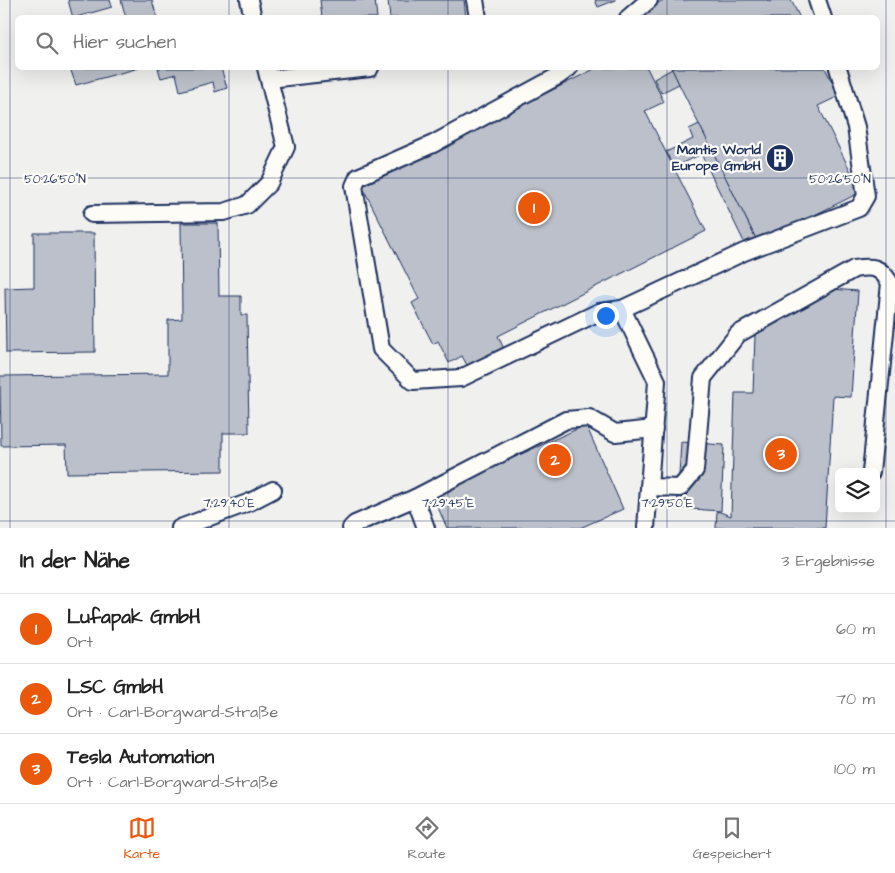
<!DOCTYPE html>
<html lang="de">
<head>
<meta charset="utf-8">
<style>
	body { margin:0; font-family:"Architects Daughter",sans-serif; background:#f6f6f6; color:#222 }
	.controls { position:absolute; right:15px; bottom:15px; display:grid; overflow:hidden; border-radius:8px; box-shadow:0 5px 20px #0002 }
	.controls button { width:45px; height:45px; display:grid; place-items:center; padding:0; border:0; border-bottom:1px solid #e0e0e0; background:#fff; color:#222; font:25px sans-serif }
	.you { position:absolute; left:605px; top:315px; width:18px; height:18px; margin:-12px; border:4px solid #fff; border-radius:50%; background:#1a73e8; box-shadow:0 0 0 8px #1a73e833 }
	.badge { display:grid; place-items:center; width:32px; height:32px; border-radius:50%; background:#ea580c; color:#fff; font-size:16px; font-weight:700 }
	.pin { position:absolute; translate:-50% -50%; border:2px solid #fff; box-shadow:0 1px 5px #0006 }
	.list { margin:0; padding:0; list-style:none }
	h2 { display:flex; justify-content:space-between; align-items:center; height:65px; margin:0; padding:0 20px; font-size:21px }
	h2 small { font-size:16px; font-weight:400; color:#767676 }
	.list li { display:grid; grid-template-columns:32px 1fr auto; gap:15px; align-items:center; box-sizing:border-box; height:70px; padding:0 20px; border-top:1px solid #e0e0e0 }
	.list b { display:block; font-size:19px; white-space:nowrap }
	.list p { margin:0; font-size:16px; white-space:nowrap; color:#767676 }
	.list em { font-size:16px; font-style:normal; color:#767676 }
	.icon { flex:none; width:28px; height:28px; fill:none; stroke:currentColor; stroke-width:2; stroke-linecap:round; stroke-linejoin:round }
	.map { position:relative; flex:none; width:895px; height:528px; overflow:hidden }
	.search { position:absolute; background:#fff; box-shadow:0 5px 20px #0002; left:15px; right:15px; top:15px; height:55px; display:flex; align-items:center; gap:12px; box-sizing:border-box; padding:0 18px; border-radius:8px; color:#767676; font-size:19px }
	.sheet { height:275px; background:#fff }
	nav { display:flex; justify-content:space-around; align-items:center; box-sizing:border-box; height:70px; border-top:1px solid #e0e0e0; background:#fff; font-size:14px; color:#767676 }
	nav a { display:grid; justify-items:center; gap:2px }
	nav .on { color:#ea580c }
	.map>svg:first-child { display:block }
</style>
</head>
<body>
<div class="map">
<svg width="895" height="528" viewBox="0 0 895 528">
	<rect width="100%" height="100%" fill="#f0f0ee"/>
	<filter id="ink" filterUnits="userSpaceOnUse"><feTurbulence type="fractalNoise" baseFrequency=".02" numOctaves="2"/><feDisplacementMap in="SourceGraphic" scale="10" xChannelSelector="R" yChannelSelector="G"/><feConvolveMatrix kernelMatrix="1 2 1 2 8 2 1 2 1" color-interpolation-filters="sRGB"/></filter>
	<g filter="url(#ink)">
		<g fill="#bbc0ca" stroke="#1b2f5e">
			<polygon points="68,0 110,0 112,7 73,18"/>
			<polygon points="121,0 152,0 157,18 126,18"/>
			<polygon points="320,0 375,0 377,18 322,18"/>
			<polygon points="388,0 464,0 466,18 390,18"/>
			<polygon points="595,0 616,0 598,7"/>
			<polygon points="664,0 767,0 769,2 773,0 791,0 800,18 646,18 643,10"/>
			<polygon points="70,68 139,68 76,85"/>
			<polygon points="158,68 221,68 227,88 215,92 213,82 180,91 176,74 161,78"/>
			<polygon points="596,68 647,68 664,102 645,111 706,231 498,336 504,349 468,367 462,356 449,363 438,341 433,344 412,303 419,299 362,186"/>
			<polygon points="671,68 825,68 839,96 818,106 861,192 758,243"/>
			<polygon points="672,69 679,84 661,93 654,79"/>
			<polygon points="699,124 758,243 747,248 701,154 674,168 666,152 693,139 689,129"/>
			<polygon points="181,223 218,223 219,296 241,296 241,315 247,315 249,433 223,433 223,471 67,473 66,445 1,446 0,376 168,374 168,320 182,319"/>
			<polygon points="34,233 94,233 95,352 6,353 5,288 34,287"/>
			<polygon points="831,289 858,291 851,397 833,396 825,528 716,528 717,511 731,516 735,393 753,393 755,335"/>
			<polygon points="586,425 623,509 580,528 447,528 432,494"/>
			<polygon points="681,442 724,445 721,511 677,508"/>
		</g>
		<g fill="none" stroke-linecap="round" stroke-linejoin="round">
			<defs>
				<g id="minor">
					<polyline points="249,0 253,18"/>
					<polyline points="475,0 478,18"/>
					<polyline points="817,0 823,18"/>
					<polyline points="628,18 649,0"/>
					<polyline points="569,68 558,76 433,144 358,177 354,186 381,349 413,381 461,378 599,312 622,309 744,252 859,208 866,196 856,127 838,68"/>
					<polyline points="269,79 370,68"/>
					<polyline points="92,214 224,212 247,205 269,183 286,147 266,68"/>
					<polyline points="622,309 657,381 646,528"/>
					<path d="M649,487L680,488L695,470L703,378L738,334L854,269C872,266 880,266 890,283L871,472"/>
					<polyline points="415,498 426,528"/>
					<polyline points="180,528 250,502 273,490"/>
					<polyline points="351,528 355,524 415,498 566,420 589,418 615,433 654,429"/>
				</g>
			</defs>
			<use href="#minor" stroke="#1b2f5e" stroke-width="20"/>
			<use href="#minor" stroke="#fdfcf7" stroke-width="16"/>
		</g>
	</g>
	<path fill="none" stroke="#1b2f5e" stroke-width="1" stroke-opacity="0.45" d="M10,0V528M229,0V18M448,0V18M667,0V18M886,0V528M229,68V528M448,68V528M667,68V528M0,178H895M0,521H895"/>
	<defs>
		<symbol id="building-disc" viewBox="-11 -11 22 22"><circle r="9.5" fill="#1b2f5e" stroke="#fdfcf7"/><path d="M-4-6H4V6H1V3H-1V6H-4ZM-2.5-4.3h1.7v1.8h-1.7ZM.8-4.3h1.7v1.8H.8ZM-2.5-1h1.7V.8h-1.7ZM.8-1h1.7V.8H.8Z" fill="#fff"/></symbol>
	</defs>
	<g fill-rule="evenodd">
		<use href="#building-disc" x="764" y="142" width="32" height="32"/>
	</g>
	<g text-anchor="middle" dominant-baseline="central" stroke-width="4.5" stroke-linejoin="round" paint-order="stroke">
		<g font-size="14" font-weight="bold" fill="#1b2f5e" stroke="#fdfcf7" text-anchor="end">
			<text x="761" y="150">Mantis World<tspan x="761" dy="16">Europe GmbH</tspan></text>
		</g>
	</g>
	<g font-size="12" text-anchor="middle" fill="#1b2f5e" stroke="#fdfcf7" stroke-width="4.5" stroke-linejoin="round" paint-order="stroke">
		<text x="55" y="183">50°26'50"N</text>
		<text x="840" y="183">50°26'50"N</text>
		<text x="229" y="507">7°29'40"E</text>
		<text x="448" y="507">7°29'45"E</text>
		<text x="667" y="507">7°29'50"E</text>
	</g>
</svg>
<div class="controls">
<button><svg class="icon" aria-label="layers" viewBox="0 0 24 24"><path d="M12 4l9 5-9 5-9-5zM3 14l9 5 9-5"/></svg></button>
</div>
<div class="you"></div>
<div class="pin badge" style="left:534px;top:208px">1</div>
<div class="pin badge" style="left:555px;top:460px">2</div>
<div class="pin badge" style="left:781px;top:454px">3</div>
<div class="search"><svg class="icon" aria-label="search" viewBox="0 0 24 24"><circle cx="10" cy="10" r="6"/><path d="M15 15l6 6"/></svg>Hier suchen</div>
</div>
<section class="sheet">
<h2>In der Nähe<small>3 Ergebnisse</small></h2>
<ul class="list">
<li><span class="badge">1</span><div><b>Lufapak GmbH</b><p>Ort</p></div><em>60 m</em></li>
<li><span class="badge">2</span><div><b>LSC GmbH</b><p>Ort · Carl-Borgward-Straße</p></div><em>70 m</em></li>
<li><span class="badge">3</span><div><b>Tesla Automation</b><p>Ort · Carl-Borgward-Straße</p></div><em>100 m</em></li>
</ul>
</section>
<nav>
<a class="on"><svg class="icon" aria-label="map" viewBox="0 0 24 24"><path d="M3 6l6-2 6 2 6-2v14l-6 2-6-2-6 2zM9 4v14M15 6v14"/></svg>Karte</a>
<a><svg class="icon" aria-label="directions" viewBox="0 0 24 24"><path d="M12 3l9 9-9 9-9-9zM9 14v-3h6M13 9l2 2-2 2"/></svg>Route</a>
<a><svg class="icon" aria-label="saved" viewBox="0 0 24 24"><path d="M7 4h10v16l-5-4-5 4z"/></svg>Gespeichert</a>
</nav>
</body>
</html>
